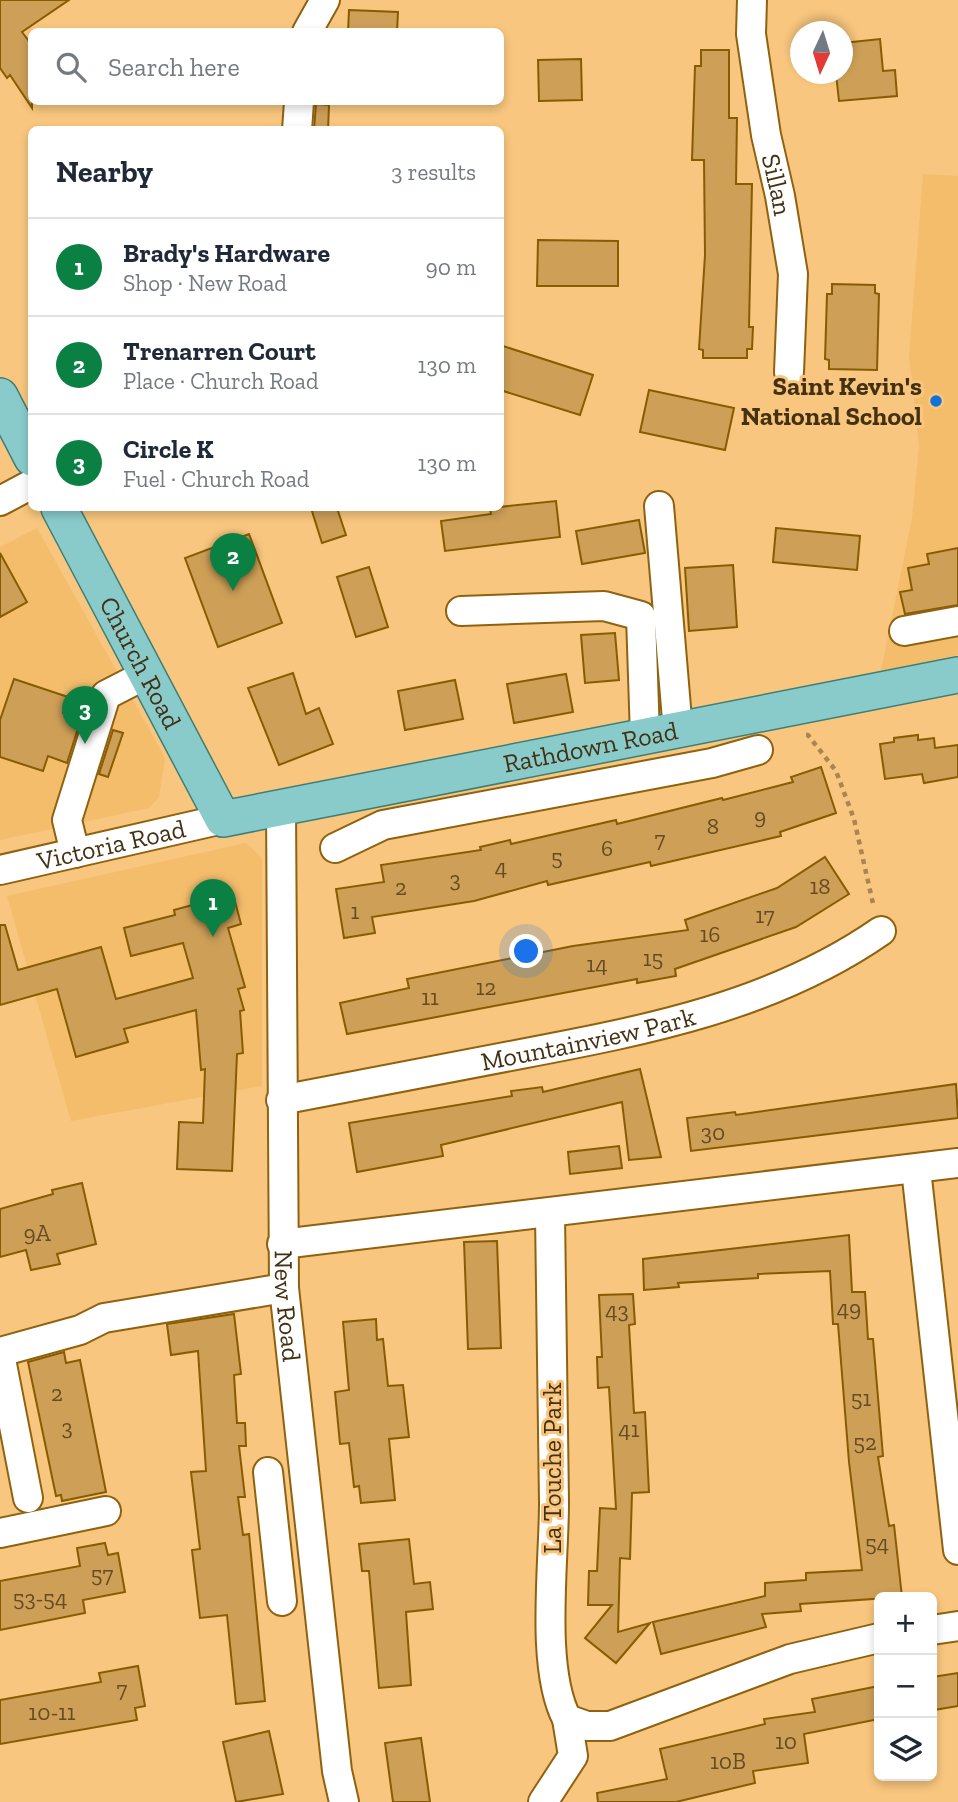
<!DOCTYPE html>
<html lang="en">
<head>
<meta charset="utf-8">
<style>
	body { margin:0; font-family:"Zilla Slab",serif; background:#f2f2f3; color:#1f2937 }
	.controls { position:absolute; right:21px; bottom:21px; display:grid; overflow:hidden; border-radius:10px; box-shadow:0 4px 10px #0003 }
	.controls button { width:63px; height:63px; display:grid; place-items:center; padding:0; border:0; border-bottom:2px solid #e0e1e3; background:#fff; color:#1f2937; font:35px sans-serif }
	.compass { position:absolute; left:790px; top:21px; width:63px; height:63px; border-radius:50%; background:#fff; box-shadow:0 4px 10px #0003; rotate:184deg }
	.you { position:absolute; left:527px; top:952px; width:24px; height:24px; margin:-18px; border:5px solid #fff; border-radius:50%; background:#1a73e8; box-shadow:0 0 0 10px #1a73e833 }
	.badge { display:grid; place-items:center; width:46px; height:46px; border-radius:50%; background:#0b8043; color:#fff; font-size:23px; font-weight:700 }
	.pin { position:absolute; translate:-50% -58px; filter:drop-shadow(0 2px 4px #0008) }
	.pin::after { content:''; position:absolute; top:37px; width:24px; height:21px; background:inherit; clip-path:polygon(0 0,100% 0,50% 100%) }
	.list { margin:0; padding:0; list-style:none }
	h2 { display:flex; justify-content:space-between; align-items:center; height:91px; margin:0; padding:0 28px; font-size:30px }
	h2 small { font-size:23px; font-weight:400; color:#747a83 }
	.list li { display:grid; grid-template-columns:46px 1fr auto; gap:21px; align-items:center; box-sizing:border-box; height:98px; padding:0 28px; border-top:2px solid #e0e1e3 }
	.list b { display:block; font-size:26px; white-space:nowrap }
	.list p { margin:0; font-size:23px; white-space:nowrap; color:#747a83 }
	.list em { font-size:23px; font-style:normal; color:#747a83 }
	.icon { flex:none; width:38px; height:38px; fill:none; stroke:currentColor; stroke-width:2; stroke-linecap:round; stroke-linejoin:round }
	.map { position:relative; flex:none; width:958px; height:1802px; overflow:hidden }
	.search { position:absolute; background:#fff; box-shadow:0 4px 10px #0003; left:28px; top:28px; width:476px; height:77px; display:flex; align-items:center; gap:18px; box-sizing:border-box; padding:0 24px; border-radius:10px; color:#747a83; font-size:26px }
	.panel { position:absolute; background:#fff; box-shadow:0 4px 10px #0003; left:28px; top:126px; width:476px; height:385px; border-radius:10px }
	.map>svg:first-child { display:block }
</style>
</head>
<body>
<div class="map">
<svg width="958" height="1802" viewBox="0 0 958 1802">
	<rect width="100%" height="100%" fill="#f8c67e"/>
	<g fill="#f3bd6c">
		<polygon points="923,174 958,176 958,655 881,671 912,518 919,446 909,356"/>
		<polygon points="37,528 165,758 159,797 149,808 0,840 0,547"/>
		<polygon points="246,843 262,858 262,1086 71,1121 7,896"/>
	</g>
	<g fill="#ce9f57" stroke="#885c02" stroke-width="2">
		<polygon points="0,0 69,0 22,32 32,45 32,108 10,75 7,78 0,68"/>
		<polygon points="349,10 398,12 397,32 348,32"/>
		<polygon points="880,39 883,71 895,70 897,96 839,101 836,74 843,74 843,43"/>
		<polygon points="701,50 729,50 729,118 737,118 736,184 752,184 749,327 753,327 752,349 747,349 747,358 703,358 703,350 699,349 705,255 704,160 692,160 695,66 701,66"/>
		<polygon points="581,59 582,100 539,101 538,60"/>
		<polygon points="316,104 329,105 328,130 314,130"/>
		<polygon points="538,240 618,241 618,286 537,286"/>
		<polygon points="832,284 875,285 875,293 879,294 877,370 829,369 829,360 825,359 827,294 832,294"/>
		<polygon points="500,345 593,375 580,415 500,390"/>
		<polygon points="649,390 734,408 725,450 640,432"/>
		<polygon points="556,501 560,537 445,551 441,521 491,514 490,508"/>
		<polygon points="311,508 337,508 346,535 322,543"/>
		<polygon points="639,520 645,553 582,564 576,531"/>
		<polygon points="776,528 860,536 857,570 773,562"/>
		<polygon points="249,534 282,623 218,647 185,558"/>
		<polygon points="958,548 958,605 905,614 900,592 912,590 908,568 929,564 927,554"/>
		<polygon points="0,553 27,602 0,617"/>
		<polygon points="733,565 737,627 689,631 685,568"/>
		<polygon points="369,567 388,627 356,637 337,577"/>
		<polygon points="615,633 619,680 585,683 581,635"/>
		<polygon points="293,673 306,714 319,708 333,744 279,765 248,688"/>
		<polygon points="566,674 573,712 514,723 507,684"/>
		<polygon points="14,679 68,697 63,713 81,719 67,763 48,756 43,771 0,757 0,720"/>
		<polygon points="455,680 463,719 405,730 398,691"/>
		<polygon points="113,730 123,733 108,777 99,774"/>
		<polygon points="918,735 918,740 934,738 935,748 958,745 958,777 924,783 922,774 885,779 880,744 894,742 894,738"/>
		<polygon points="821,767 836,813 780,832 781,836 651,866 650,862 548,885 547,881 474,901 372,917 375,933 344,938 336,889 384,882 381,865 481,850 480,847 510,840 511,844 616,820 617,824 722,798 723,800 793,782 791,777"/>
		<polygon points="825,857 849,894 796,927 675,969 676,976 637,983 637,979 347,1034 340,1003 409,988 407,979 573,946 688,930 685,920 777,888"/>
		<polygon points="233,894 241,924 228,928 245,987 238,989 244,1010 240,1011 243,1053 237,1054 232,1171 177,1169 179,1122 203,1123 205,1069 201,1070 196,1010 124,1029 128,1042 76,1057 57,989 0,1005 0,925 5,925 18,970 101,947 116,999 193,978 183,943 131,956 124,928 175,915 174,910"/>
		<polygon points="640,1069 661,1157 629,1160 622,1102 441,1145 443,1156 357,1172 349,1123 512,1096 511,1091 542,1087 543,1092"/>
		<polygon points="956,1084 958,1118 691,1151 687,1118 735,1112 736,1115"/>
		<polygon points="619,1146 622,1168 570,1174 568,1152"/>
		<polygon points="82,1183 96,1244 57,1254 60,1264 31,1270 26,1250 0,1257 0,1209 53,1194 52,1190"/>
		<polygon points="849,1235 852,1292 865,1292 868,1339 873,1339 883,1456 878,1457 889,1526 894,1525 902,1597 800,1604 801,1611 762,1614 766,1627 661,1654 653,1622 765,1596 765,1583 806,1580 806,1573 862,1570 849,1462 838,1324 833,1324 830,1271 758,1274 758,1278 678,1283 679,1287 644,1290 643,1259"/>
		<polygon points="497,1241 501,1348 468,1349 464,1242"/>
		<polygon points="633,1294 635,1324 629,1325 634,1413 645,1412 649,1492 632,1493 630,1559 620,1558 618,1632 650,1623 616,1663 585,1638 612,1605 588,1605 589,1571 597,1571 600,1508 616,1509 609,1387 598,1388 597,1357 602,1357 599,1295"/>
		<polygon points="234,1314 241,1374 234,1375 237,1423 245,1423 246,1446 239,1446 245,1497 238,1497 243,1535 249,1534 265,1701 236,1704 227,1615 200,1618 192,1550 200,1549 191,1472 206,1471 198,1351 171,1355 167,1324"/>
		<polygon points="376,1319 377,1340 383,1339 388,1386 403,1385 409,1437 389,1439 395,1500 361,1503 359,1486 354,1487 349,1443 340,1444 335,1392 349,1390 343,1322"/>
		<polygon points="64,1352 66,1363 80,1360 106,1492 62,1501 61,1495 56,1496 28,1362"/>
		<polygon points="409,1539 414,1584 430,1582 433,1609 406,1612 411,1685 379,1688 369,1571 362,1571 359,1544"/>
		<polygon points="105,1543 108,1555 118,1553 125,1592 83,1600 85,1613 0,1630 0,1581 80,1566 77,1548"/>
		<polygon points="138,1666 145,1706 135,1708 137,1720 0,1744 0,1700 101,1682 99,1673"/>
		<polygon points="958,1673 958,1706 934,1710 932,1677"/>
		<polygon points="879,1686 879,1719 804,1734 808,1763 753,1771 755,1783 676,1802 598,1802 597,1793 667,1779 660,1749 765,1724 764,1719 815,1712 812,1699"/>
		<polygon points="269,1731 283,1794 236,1802 223,1742"/>
		<polygon points="421,1738 430,1802 393,1802 385,1743"/>
	</g>
	<g fill="none" stroke-linecap="round" stroke-linejoin="round">
		<defs>
			<g id="minor">
				<path id="s1" d="M752,0L751,34L766,135L780,196L793,274L789,372"/>
				<polyline points="307,32 325,0"/>
				<polyline points="297,130 299,102"/>
				<polyline points="0,501 32,484"/>
				<polyline points="659,506 678,731"/>
				<polyline points="461,611 604,606 641,616 645,737"/>
				<polyline points="904,631 958,621"/>
				<path id="s2" d="M281,806L284,1288L337,1771L344,1802"/>
				<polyline points="335,848 383,825 712,763 758,750"/>
				<polyline points="75,853 67,820 106,695 147,674"/>
				<path id="s3" d="M0,870L223,819"/>
				<path id="s4" d="M281,1100C361,1085 441,1070 521,1054C647,1030 773,1006 881,931"/>
				<polyline points="916,1169 958,1550"/>
				<path d="M550,1214C551,1310 553,1407 554,1503C554,1564 540,1668 567,1719"/>
				<polyline points="282,1244 958,1163"/>
				<polyline points="0,1352 80,1330 104,1318 284,1288"/>
				<polyline points="0,1354 28,1498"/>
				<polyline points="268,1472 282,1601"/>
				<polyline points="0,1533 106,1511"/>
				<polyline points="932,1630 958,1626"/>
				<polyline points="543,1802 573,1756 567,1719 587,1726 610,1726 790,1659 879,1638"/>
			</g>
			<g id="major">
				<polyline points="0,396 32,458"/>
				<path id="s5" d="M59,508L223,819L958,675"/>
			</g>
		</defs>
		<use href="#minor" stroke="#8f6210" stroke-width="32"/>
		<use href="#major" stroke="#3e7e74" stroke-width="38"/>
		<polyline stroke="#aa854f" stroke-width="4.5" stroke-dasharray="5 5" stroke-linecap="butt" points="806,735 808,735 836,771 854,819 874,908"/>
		<use href="#minor" stroke="#fff" stroke-width="28"/>
		<use href="#major" stroke="#89cbcb" stroke-width="35"/>
	</g>
	<circle fill="#1371da" stroke="#f8c67e" stroke-width="2.5" cx="936" cy="401" r="7"/>
	<g text-anchor="middle" dominant-baseline="central" stroke-width="6" stroke-linejoin="round" paint-order="stroke">
		<g font-size="23" fill="#664c23">
			<text x="760" y="816">9</text>
			<text x="713" y="826">8</text>
			<text x="660" y="839">7</text>
			<text x="607" y="848">6</text>
			<text x="557" y="857">5</text>
			<text x="501" y="867">4</text>
			<text x="455" y="879">3</text>
			<text x="820" y="886">18</text>
			<text x="401" y="887">2</text>
			<text x="355" y="911">1</text>
			<text x="765" y="915">17</text>
			<text x="710" y="934">16</text>
			<text x="653" y="958">15</text>
			<text x="597" y="964">14</text>
			<text x="486" y="987">12</text>
			<text x="430" y="997">11</text>
			<text x="713" y="1132">30</text>
			<text x="37" y="1233">9A</text>
			<text x="849" y="1308">49</text>
			<text x="617" y="1310">43</text>
			<text x="57" y="1393">2</text>
			<text x="861" y="1398">51</text>
			<text x="67" y="1427">3</text>
			<text x="629" y="1429">41</text>
			<text x="865" y="1442">52</text>
			<text x="877" y="1543">54</text>
			<text x="102" y="1574">57</text>
			<text x="40" y="1598">53-54</text>
			<text x="122" y="1689">7</text>
			<text x="52" y="1712">10-11</text>
			<text x="786" y="1741">10</text>
			<text x="728" y="1761">10B</text>
		</g>
		<g font-size="26" fill="#443012" stroke="#f8c67e">
			<text stroke="none"><textPath href="#s1" startOffset="187">Sillan</textPath></text>
			<text stroke="none"><textPath href="#s5" startOffset="175">Church Road</textPath></text>
			<text stroke="none"><textPath href="#s5" startOffset="726">Rathdown Road</textPath></text>
			<text stroke="none"><textPath href="#s3" startOffset="114">Victoria Road</textPath></text>
			<text stroke="none"><textPath href="#s4" startOffset="313">Mountainview Park</textPath></text>
			<text stroke="none"><textPath href="#s2" startOffset="500">New Road</textPath></text>
			<text transform="translate(552 1468) rotate(-90)">La Touche Park</text>
		</g>
		<g font-size="26" font-weight="bold" fill="#443012" stroke="#f8c67e" text-anchor="end">
			<text x="922" y="386">Saint Kevin's<tspan x="922" dy="30">National School</tspan></text>
		</g>
	</g>
</svg>
<div class="controls">
<button>+</button>
<button>−</button>
<button><svg class="icon" aria-label="layers" viewBox="0 0 24 24"><path d="M12 4l9 5-9 5-9-5zM3 14l9 5 9-5"/></svg></button>
</div>
<svg class="compass" viewBox="-18 -18 36 36"><path d="M0-13l5 13h-10z" fill="#e53935"/><path d="M0 13l5-13h-10z" fill="#747a83"/></svg>
<div class="you"></div>
<div class="pin badge" style="left:213px;top:937px">1</div>
<div class="pin badge" style="left:233px;top:591px">2</div>
<div class="pin badge" style="left:85px;top:744px">3</div>
<div class="search"><svg class="icon" aria-label="search" viewBox="0 0 24 24"><circle cx="10" cy="10" r="6"/><path d="M15 15l6 6"/></svg>Search here</div>
<section class="panel">
<h2>Nearby<small>3 results</small></h2>
<ul class="list">
<li><span class="badge">1</span><div><b>Brady's Hardware</b><p>Shop · New Road</p></div><em>90 m</em></li>
<li><span class="badge">2</span><div><b>Trenarren Court</b><p>Place · Church Road</p></div><em>130 m</em></li>
<li><span class="badge">3</span><div><b>Circle K</b><p>Fuel · Church Road</p></div><em>130 m</em></li>
</ul>
</section>
</div>
</body>
</html>
